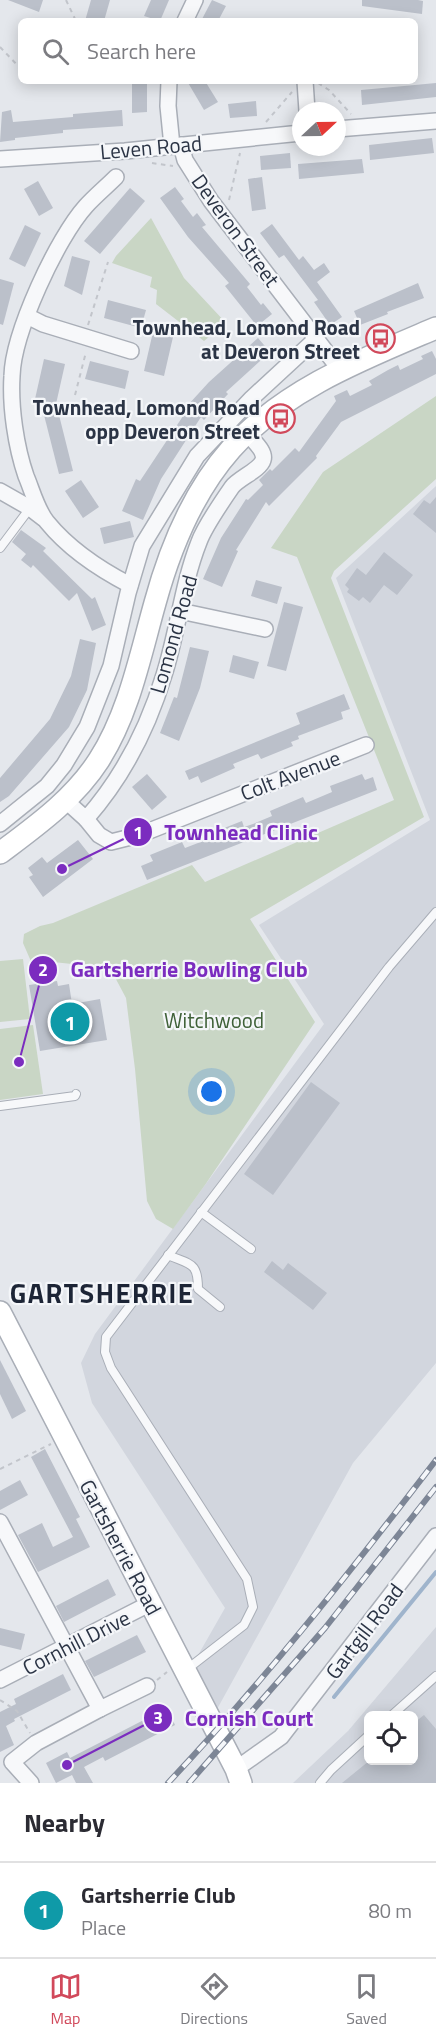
<!DOCTYPE html>
<html lang="en">
<head>
<meta charset="utf-8">
<style>
	body { margin:0; font-family:"Titillium Web",sans-serif; background:#f7f7f7; color:#2b2b33 }
	.controls { position:absolute; right:18px; bottom:18px; display:grid; overflow:hidden; border-radius:9px; box-shadow:0 3px 15px #0003 }
	.controls button { width:54px; height:54px; display:grid; place-items:center; padding:0; border:0; border-bottom:2px solid #e1e1e2; background:#fff; color:#2b2b33; font:30px sans-serif }
	.compass { position:absolute; left:292px; top:102px; width:54px; height:54px; border-radius:50%; background:#fff; box-shadow:0 3px 15px #0003; rotate:68deg }
	.you { position:absolute; left:212px; top:1092px; width:21px; height:21px; margin:-15px; border:4px solid #fff; border-radius:50%; background:#1a73e8; box-shadow:0 0 0 9px #1a73e833 }
	.badge { display:grid; place-items:center; width:39px; height:39px; border-radius:50%; background:#d1495b; color:#fff; font-size:20px; font-weight:700 }
	.pin { position:absolute; translate:-50% -50%; border:3px solid #fff; box-shadow:0 2px 6px #0006 }
	.list { margin:0; padding:0; list-style:none }
	h2 { display:flex; justify-content:space-between; align-items:center; height:78px; margin:0; padding:0 24px; font-size:26px }
	h2 small { font-size:20px; font-weight:400; color:#7c7c81 }
	.list li { display:grid; grid-template-columns:39px 1fr auto; gap:18px; align-items:center; box-sizing:border-box; height:96px; padding:0 24px; border-top:2px solid #e1e1e2 }
	.list b { display:block; font-size:22px; white-space:nowrap }
	.list p { margin:0; font-size:20px; white-space:nowrap; color:#7c7c81 }
	.list em { font-size:20px; font-style:normal; color:#7c7c81 }
	.icon { flex:none; width:33px; height:33px; fill:none; stroke:currentColor; stroke-width:2; stroke-linecap:round; stroke-linejoin:round }
	.map { position:relative; flex:none; width:436px; height:1783px; overflow:hidden }
	.search { position:absolute; background:#fff; box-shadow:0 3px 15px #0003; left:18px; right:18px; top:18px; height:66px; display:flex; align-items:center; gap:15px; box-sizing:border-box; padding:0 21px; border-radius:9px; color:#7c7c81; font-size:22px }
	.sheet { height:174px; background:#fff }
	nav { display:flex; justify-content:space-around; align-items:center; box-sizing:border-box; height:84px; border-top:2px solid #e1e1e2; background:#fff; font-size:16px; color:#7c7c81 }
	nav a { display:grid; justify-items:center; gap:3px }
	nav .on { color:#d1495b }
	.map>svg:first-child { display:block }
</style>
</head>
<body>
<div class="map">
<svg width="436" height="1783" viewBox="0 0 436 1783">
	<rect width="100%" height="100%" fill="#e4e7ec"/>
	<g fill="#d2d6de" fill-rule="evenodd">
		<polygon points="436,486 436,1363 353,1463 216,1711 193,1664 225,1608 92,1403 81,1363 95,1334 324,1024 259,925 430,820 336,578"/>
		<path d="M436,1627V1783H293L348,1731ZM368,1716H414V1760H368Z"/>
	</g>
	<g fill="#c9d6c5">
		<polygon points="151,218 184,278 226,323 204,341 156,304 157,290 150,287 152,277 112,263 116,256"/>
		<polygon points="436,396 436,479 334,571 331,578 424,817 250,919 315,1022 205,1185 173,1229 156,1219 147,1201 135,1069 126,998 110,968 53,962 33,966 23,943 24,934 40,926 53,923 192,865 205,882 394,800 297,557 271,548 323,472"/>
		<polygon points="23,959 30,1019 0,1022 0,961"/>
		<polygon points="33,1025 43,1094 0,1100 0,1029"/>
	</g>
	<g fill="none" stroke-linecap="round" stroke-linejoin="round">
		<polyline stroke="#9fb4cc" stroke-width="4" points="334,1697 436,1572"/>
	</g>
	<g fill="#bbc0ca">
		<polygon points="8,0 43,0 39,12"/>
		<polygon points="91,0 110,0 104,21 85,21"/>
		<polygon points="151,0 169,0 160,21 144,16"/>
		<polygon points="212,0 226,6 218,21 201,21"/>
		<polygon points="362,0 418,0 423,1 422,14 362,6"/>
		<polygon points="132,81 147,81 147,112 132,113"/>
		<polygon points="187,81 205,81 218,102 204,110"/>
		<polygon points="436,83 436,97 362,105 361,90"/>
		<polygon points="256,101 257,116 230,118 228,104"/>
		<polygon points="11,110 13,122 73,117 73,114 122,110 123,126 63,130 63,133 15,138 15,140 0,142 2,112"/>
		<polygon points="432,138 434,153 370,160 369,145"/>
		<polygon points="290,153 291,168 261,170 260,156"/>
		<polygon points="362,159 364,173 299,179 298,164"/>
		<polygon points="262,177 266,209 252,211 248,179"/>
		<polygon points="38,181 53,208 39,216 24,189"/>
		<polygon points="175,187 184,199 181,201 193,217 197,213 206,225 202,227 250,284 247,287 261,305 263,303 272,314 257,326 225,286 229,283 188,237 160,198"/>
		<polygon points="130,188 145,201 100,254 84,241"/>
		<polygon points="272,224 299,260 303,256 314,270 324,263 330,272 317,282 342,317 330,325 314,302 318,300 284,255 279,258 260,233"/>
		<polygon points="25,225 41,233 25,267 9,259"/>
		<polygon points="72,256 90,261 82,295 64,286"/>
		<polygon points="0,279 14,283 3,325 0,324"/>
		<polygon points="418,283 424,298 387,312 388,314 360,325 354,311"/>
		<polygon points="108,300 146,310 141,328 104,318"/>
		<polygon points="153,332 173,337 164,376 144,371"/>
		<polygon points="258,338 270,352 226,392 228,394 204,420 201,417 161,479 143,520 122,511 136,479 140,481 189,407 188,405 209,382"/>
		<polygon points="432,351 436,359 436,374 341,422 316,456 317,458 269,506 266,502 236,550 238,551 222,587 203,579 221,538 246,499 248,500 263,485 259,480 270,469 272,471 295,448 299,452 336,401 334,396 347,390 350,396 372,385 369,381 388,370 398,365 400,370 423,359 421,356"/>
		<polygon points="44,359 65,364 56,404 35,399"/>
		<polygon points="90,361 129,371 125,389 85,379"/>
		<polygon points="58,411 73,471 59,474 44,415"/>
		<polygon points="81,480 99,507 83,518 65,491"/>
		<polygon points="436,497 436,533 413,514 424,500 430,504"/>
		<polygon points="130,521 134,537 104,544 100,528"/>
		<polygon points="21,530 46,548 43,551 92,599 95,597 106,625 92,631 77,593 69,601 33,565 31,568 21,560 26,554 12,542"/>
		<polygon points="384,552 413,575 397,595 384,585 370,603 363,597 359,601 347,592 349,589 345,585 357,568 366,575"/>
		<polygon points="256,580 282,587 277,604 251,596"/>
		<polygon points="284,602 303,607 286,671 267,666"/>
		<polygon points="80,639 96,643 87,690 69,727 9,796 0,802 0,778 50,719 71,676"/>
		<polygon points="190,647 209,651 200,688 179,741 160,733 174,697 177,698"/>
		<polygon points="233,655 259,662 254,679 229,672"/>
		<polygon points="344,694 350,709 341,712 343,719 298,736 299,739 291,742 293,746 261,759 258,754 233,764 235,768 201,783 198,776 189,780 185,771 300,724 296,713"/>
		<polygon points="147,774 167,797 152,810 132,787"/>
		<polygon points="362,774 365,780 373,777 377,790 147,880 141,866 153,861 150,855 182,842 185,848 211,838 209,834 242,821 244,827 253,824 272,816 270,811 303,797 306,803 332,792 330,786"/>
		<polygon points="78,840 93,859 43,897 29,877 33,875 28,868 42,857 47,863"/>
		<polygon points="57,981 58,986 69,984 72,1004 100,999 107,1040 40,1051 29,985"/>
		<polygon points="311,1082 340,1103 273,1195 244,1174"/>
		<polygon points="272,1261 283,1270 288,1263 327,1293 313,1310 264,1272"/>
		<polygon points="0,1360 26,1411 12,1419 0,1394"/>
		<polygon points="45,1449 80,1517 76,1519 90,1547 38,1572 18,1535 42,1523 53,1547 73,1537 31,1457"/>
		<polygon points="20,1480 28,1495 0,1510 0,1491"/>
		<polygon points="108,1579 116,1595 64,1622 56,1606"/>
		<polygon points="0,1628 25,1634 21,1650 0,1645"/>
		<polygon points="137,1635 146,1652 94,1677 85,1661"/>
		<polygon points="63,1674 71,1690 14,1719 15,1721 6,1726 14,1745 0,1752 0,1712 16,1704 14,1699"/>
		<polygon points="167,1708 175,1725 105,1761 103,1757 84,1767 93,1783 76,1783 72,1775 56,1783 46,1763 67,1752 70,1758"/>
		<polygon points="424,1715 436,1729 436,1783 342,1783 369,1761 414,1761 414,1723"/>
	</g>
	<g fill="none" stroke-linecap="round" stroke-linejoin="round">
		<defs>
			<g id="lane">
				<polyline points="0,548 30,508"/>
				<polyline points="0,1106 75,1096 76,1094"/>
				<polyline points="201,1212 251,1249"/>
				<path d="M168,1255C191,1265 198,1262 198,1289L220,1307"/>
				<polyline points="186,1670 244,1625 253,1607 247,1579 111,1368 105,1352 106,1337 389,967 436,912"/>
				<polyline points="391,1716 436,1676"/>
				<polyline points="320,1783 331,1770 368,1736"/>
			</g>
			<g id="street">
				<polyline points="185,21 195,0"/>
				<polyline points="169,81 168,106 172,146"/>
				<polyline points="305,81 307,111"/>
				<polyline points="337,129 436,121"/>
				<polyline points="181,145 185,160 211,201 340,370"/>
				<polyline points="0,159 125,151 301,133"/>
				<path d="M116,177C106,187 95,196 86,206C57,238 13,333 12,376C10,407 16,447 26,476C32,490 37,510 47,522C69,549 99,569 130,585"/>
				<polyline points="27,316 43,324 131,351"/>
				<polyline points="0,491 30,508 43,518"/>
				<polyline points="180,611 265,629"/>
				<path d="M66,801L86,819C123,777 148,728 164,675C178,631 182,585 199,542C204,528 223,500 232,487C239,478 260,470 263,460C266,451 253,441 248,434"/>
				<polyline points="86,819 99,835 111,842 139,835 366,745"/>
				<polyline points="0,824 47,786 64,765 87,727 111,666 128,593 142,546 197,456 252,398 317,338"/>
				<polyline points="0,1522 100,1709 36,1743 12,1762 31,1783"/>
				<polyline points="0,1680 151,1603"/>
				<polyline points="100,1709 147,1686"/>
				<polyline points="236,1769 281,1737 436,1536"/>
			</g>
			<g id="secondary">
				<path d="M0,853C36,826 74,799 99,760C129,713 140,656 155,603C170,548 193,492 231,449C285,389 363,359 436,328"/>
				<polyline points="0,1312 236,1769 241,1783"/>
			</g>
		</defs>
		<use href="#lane" stroke="#a9aeb7" stroke-width="10"/>
		<use href="#street" stroke="#a9aeb7" stroke-width="18"/>
		<use href="#secondary" stroke="#a9aeb7" stroke-width="24"/>
		<g stroke="#c2c5cb" stroke-width="2" stroke-dasharray="4.5 4.5" stroke-linecap="butt">
			<polyline points="66,0 76,21"/>
			<polyline points="0,47 21,69"/>
			<polyline points="318,83 329,90 351,114"/>
			<polyline points="266,122 292,92"/>
			<polyline points="152,163 173,166"/>
			<polyline points="229,200 240,153"/>
			<polyline points="88,325 108,262"/>
			<polyline points="75,395 86,352"/>
			<polyline points="0,1469 51,1444"/>
			<polyline points="157,1680 167,1672"/>
			<polyline points="0,1700 17,1711 30,1733"/>
		</g>
		<use href="#lane" stroke="#f7f8fa" stroke-width="8"/>
		<use href="#street" stroke="#f7f8fa" stroke-width="15"/>
		<use href="#secondary" stroke="#fff" stroke-width="21"/>
		<defs>
			<g id="rail">
				<path d="M168,1783C264,1681 351,1571 436,1460"/>
				<polyline points="189,1783 325,1628 436,1487"/>
			</g>
		</defs>
		<use href="#rail" stroke="#7d8696" stroke-width="6"/>
		<use href="#rail" stroke="#f4f6f9" stroke-width="4" stroke-dasharray="11" stroke-linecap="butt"/>
	</g>
	<defs>
		<symbol id="bus-ring" viewBox="-11 -11 22 22"><circle r="9.5" fill="#f4f6f9" stroke="#d1495b" stroke-width="1.5"/><path d="M-5-6H5V4H4V6H2V4H-2V6H-4V4H-5ZM-3.5-4V0h7V-4ZM-3.5 1.2v1.5H-2V1.2ZM2 1.2v1.5H3.5V1.2Z" fill="#d1495b"/></symbol>
	</defs>
	<g fill-rule="evenodd">
		<use href="#bus-ring" x="364" y="322" width="33" height="33"/>
		<use href="#bus-ring" x="264" y="402" width="33" height="33"/>
	</g>
	<g text-anchor="middle" dominant-baseline="central" stroke-width="4.5" stroke-linejoin="round" paint-order="stroke">
		<g font-size="21" fill="#2b3445" stroke="#f4f6f9">
			<text transform="translate(151 147) rotate(-5)">Leven Road</text>
			<text transform="translate(236 230) rotate(54)">Deveron Street</text>
			<text transform="translate(173 634) rotate(-74)">Lomond Road</text>
			<text transform="translate(290 775) rotate(-21)">Colt Avenue</text>
			<text transform="translate(121 1547) rotate(62)">Gartsherrie Road</text>
			<text transform="translate(364 1631) rotate(-53)">Gartgill Road</text>
			<text transform="translate(76 1642) rotate(-27)">Cornhill Drive</text>
		</g>
		<g font-size="21" font-weight="bold" fill="#2b3445" stroke="#f4f6f9" text-anchor="end">
			<text x="360" y="327">Townhead, Lomond Road<tspan x="360" dy="24">at Deveron Street</tspan></text>
			<text x="260" y="407">Townhead, Lomond Road<tspan x="260" dy="24">opp Deveron Street</tspan></text>
		</g>
		<g font-size="21" fill="#3f6138" stroke="#f4f6f9">
			<text x="214" y="1020">Witchwood</text>
		</g>
		<g font-size="27" font-weight="bold" letter-spacing="1.5" fill="#1d2536" stroke="#f4f6f9">
			<text x="102" y="1292">GARTSHERRIE</text>
		</g>
	</g>
	<path fill="none" stroke="#7b2cbf" stroke-width="2" d="M62 869L138 832M19 1062L43 970M67 1765L158 1718"/>
	<g fill="#7b2cbf" stroke="#f4f6f9" stroke-width="2">
		<circle cx="62" cy="869" r="6"/>
		<circle cx="19" cy="1062" r="6"/>
		<circle cx="67" cy="1765" r="6"/>
		<circle cx="138" cy="832" r="15"/>
		<circle cx="43" cy="970" r="15"/>
		<circle cx="158" cy="1718" r="15"/>
	</g>
	<g font-size="18" text-anchor="middle" font-weight="bold" fill="#fff">
		<text x="138" y="839">1</text>
		<text x="43" y="976">2</text>
		<text x="158" y="1724">3</text>
	</g>
	<g font-size="22" text-anchor="middle" font-weight="bold" fill="#7b2cbf" stroke="#f4f6f9" stroke-width="4.5" stroke-linejoin="round" paint-order="stroke">
		<text x="241" y="840">Townhead Clinic</text>
		<text x="189" y="977">Gartsherrie Bowling Club</text>
		<text x="249" y="1726">Cornish Court</text>
	</g>
</svg>
<div class="controls">
<button><svg class="icon" aria-label="locate" viewBox="0 0 24 24"><circle cx="12" cy="12" r="6"/><path d="M12 2v4M12 18v4M2 12h4M18 12h4"/></svg></button>
</div>
<svg class="compass" viewBox="-18 -18 36 36"><path d="M0-13l5 13h-10z" fill="#e53935"/><path d="M0 13l5-13h-10z" fill="#7c7c81"/></svg>
<div class="you"></div>
<div class="pin badge" style="left:70px;top:1022px;background:#0f9aa8">1</div>
<div class="search"><svg class="icon" aria-label="search" viewBox="0 0 24 24"><circle cx="10" cy="10" r="6"/><path d="M15 15l6 6"/></svg>Search here</div>
</div>
<section class="sheet">
<h2>Nearby<small></small></h2>
<ul class="list">
<li><span class="badge" style="background:#0f9aa8">1</span><div><b>Gartsherrie Club</b><p>Place</p></div><em>80 m</em></li>
</ul>
</section>
<nav>
<a class="on"><svg class="icon" aria-label="map" viewBox="0 0 24 24"><path d="M3 6l6-2 6 2 6-2v14l-6 2-6-2-6 2zM9 4v14M15 6v14"/></svg>Map</a>
<a><svg class="icon" aria-label="directions" viewBox="0 0 24 24"><path d="M12 3l9 9-9 9-9-9zM9 14v-3h6M13 9l2 2-2 2"/></svg>Directions</a>
<a><svg class="icon" aria-label="saved" viewBox="0 0 24 24"><path d="M7 4h10v16l-5-4-5 4z"/></svg>Saved</a>
</nav>
</body>
</html>
